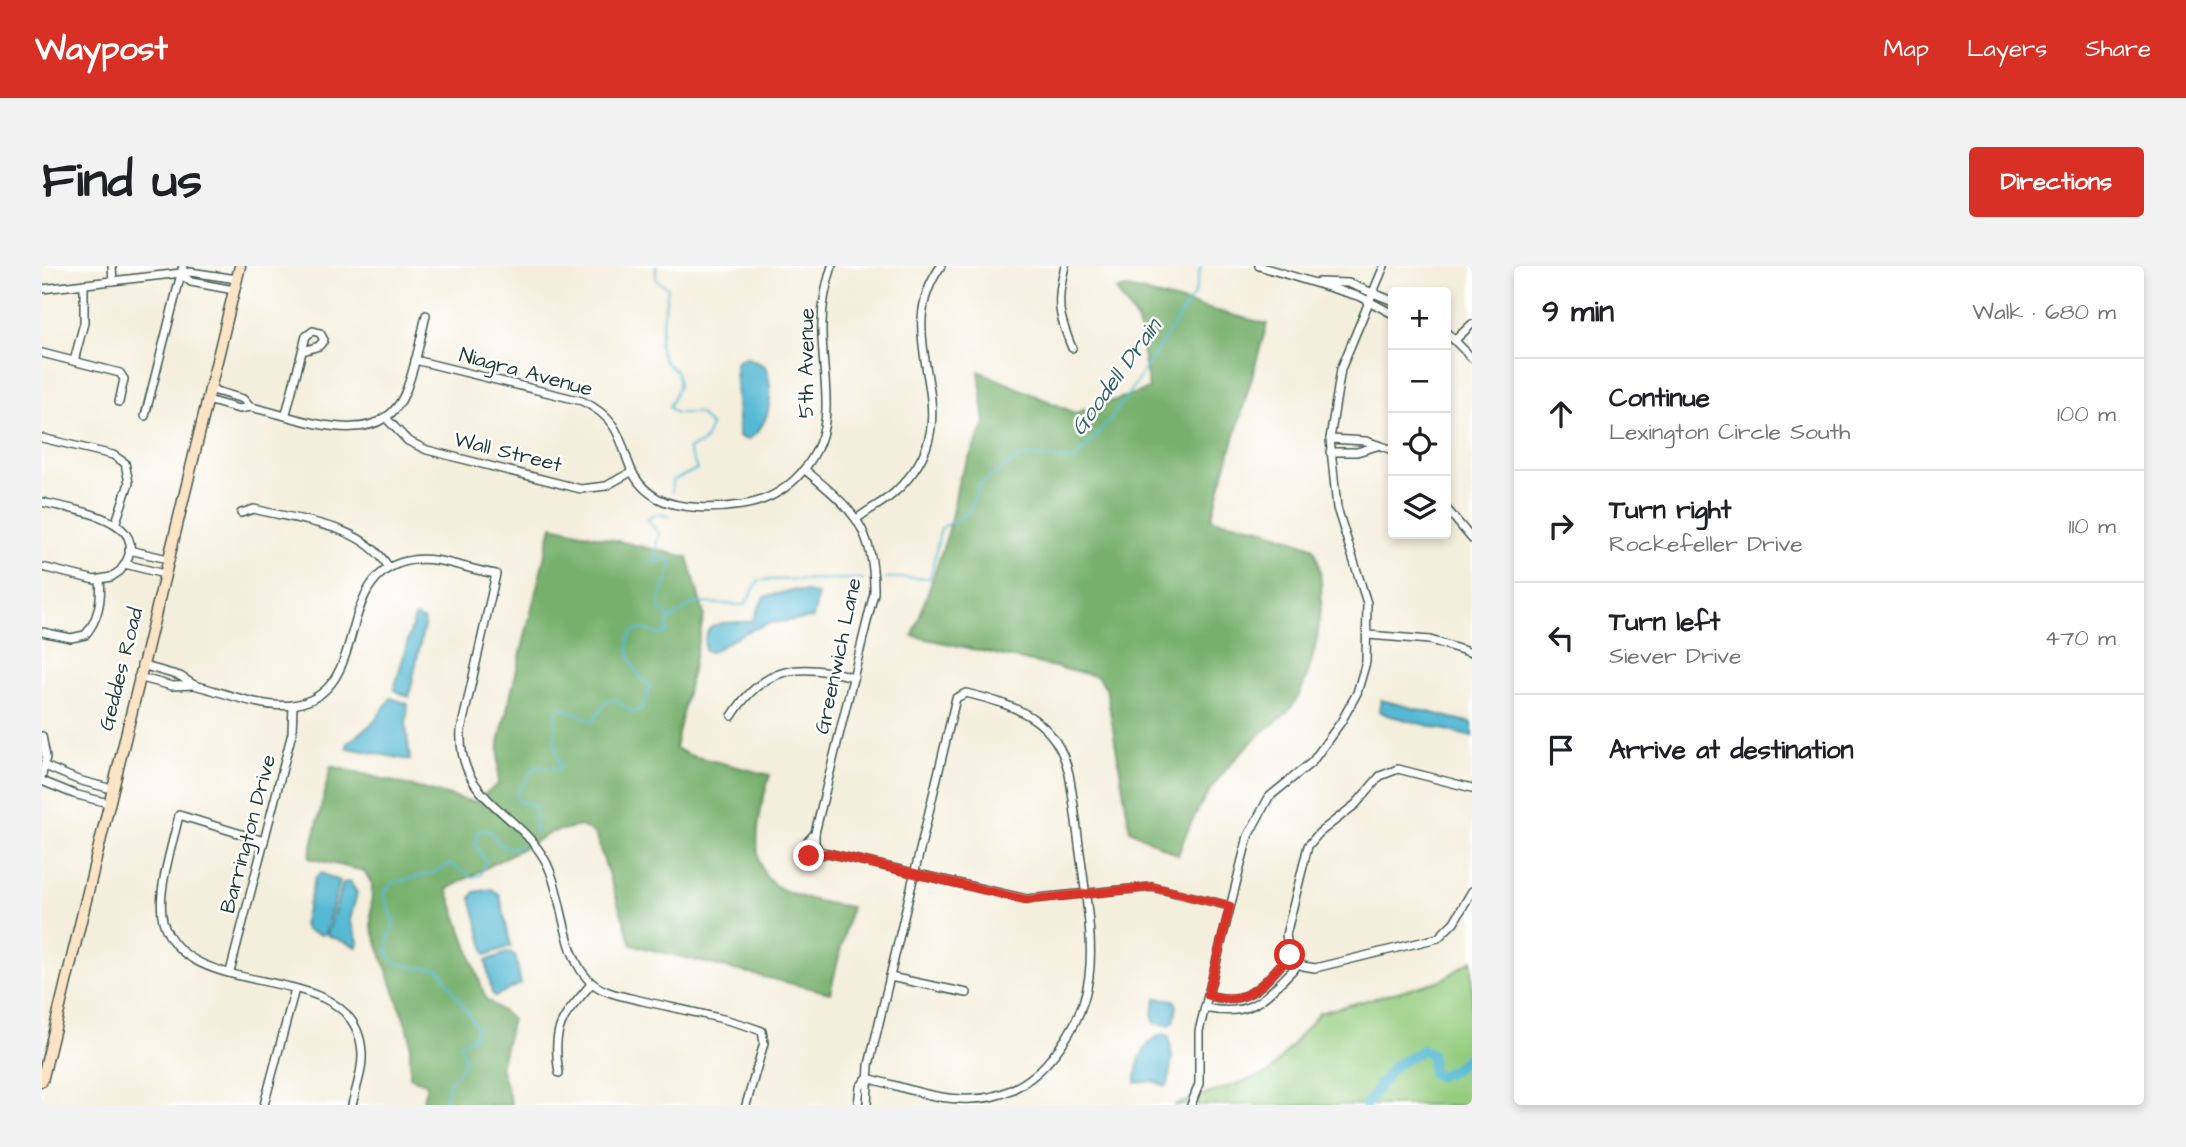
<!DOCTYPE html>
<html lang="en">
<head>
<meta charset="utf-8">
<style>
	body { margin:0; font-family:"Architects Daughter",sans-serif; background:#f2f2f2; color:#202124 }
	.controls { position:absolute; right:21px; top:21px; display:grid; overflow:hidden; border-radius:7px; box-shadow:0 4px 10px #0003 }
	.controls button { width:63px; height:63px; display:grid; place-items:center; padding:0; border:0; border-bottom:2px solid #e0e0e0; background:#fff; color:#202124; font:35px sans-serif }
	.stop { position:absolute; width:21px; height:21px; margin:-16px; border:5px solid #d93025; border-radius:50%; background:#fff }
	.stop.end { background:#d93025; border-color:#fff; box-shadow:0 2px 7px #0008 }
	.list { margin:0; padding:0; list-style:none }
	h2 { display:flex; justify-content:space-between; align-items:center; height:91px; margin:0; padding:0 28px; font-size:30px }
	h2 small { font-size:23px; font-weight:400; color:#757577 }
	.list li { display:grid; grid-template-columns:46px 1fr auto; gap:21px; align-items:center; box-sizing:border-box; height:112px; padding:0 28px; border-top:2px solid #e0e0e0 }
	.list b { display:block; font-size:26px; white-space:nowrap }
	.list p { margin:0; font-size:23px; white-space:nowrap; color:#757577 }
	.list em { font-size:23px; font-style:normal; color:#757577 }
	.icon { flex:none; width:38px; height:38px; fill:none; stroke:currentColor; stroke-width:2; stroke-linecap:round; stroke-linejoin:round }
	.map { position:relative; flex:none; width:1430px; height:839px; overflow:hidden; border-radius:7px }
	header { display:flex; align-items:center; gap:42px; box-sizing:border-box; height:98px; padding:0 35px; background:#d93025; color:#fff }
	header strong { font-size:33px }
	nav { display:flex; gap:38px; margin-inline-start:auto; font-size:24px }
	.intro { display:flex; align-items:center; justify-content:space-between; box-sizing:border-box; height:168px; padding:0 42px }
	h1 { margin:0; font-size:49px }
	.button { padding:18px 32px; border-radius:7px; background:#d93025; color:#fff; font-size:24px; font-weight:700 }
	main { display:flex; gap:42px; padding:0 42px }
	aside { flex:1; background:#fff; border-radius:7px; box-shadow:0 4px 10px #0003 }
	.map>svg:first-child { display:block }
</style>
</head>
<body>
<header>
<strong>Waypost</strong>
<nav><a>Map</a><a>Layers</a><a>Share</a></nav>
</header>
<div class="intro"><h1>Find us</h1><a class="button">Directions</a></div>
<main>
<div class="map">
<svg width="1430" height="839" viewBox="0 0 1430 839">
	<rect width="100%" height="100%" fill="#fff"/>
	<filter id="ink" filterUnits="userSpaceOnUse"><feTurbulence type="fractalNoise" baseFrequency=".0143" numOctaves="2"/><feDisplacementMap in="SourceGraphic" scale="14" xChannelSelector="R" yChannelSelector="G"/><feConvolveMatrix kernelMatrix="1 2 1 2 8 2 1 2 1" color-interpolation-filters="sRGB"/></filter>
	<filter id="wash" filterUnits="userSpaceOnUse"><feTurbulence type="fractalNoise" baseFrequency=".00686" numOctaves="4" result="noise"/><feDisplacementMap in="SourceGraphic" scale="28" xChannelSelector="R" yChannelSelector="G"/><feGaussianBlur stdDeviation="1.57" result="paint"/><feColorMatrix in="noise" values="0 0 0 0 0 0 0 0 0 0 0 0 0 0 0 0 0 1.4 0 .05"/><feComposite in="paint" operator="in"/></filter>
	<g filter="url(#wash)">
		<rect width="100%" height="100%" fill="#f4eedc"/>
		<polygon fill="#94cc7e" stroke="#5a8459" stroke-width="2" points="1430,694 1430,839 1132,839 1227,807 1277,747 1400,714"/>
		<g fill="#77b06d" stroke="#4b7650" stroke-width="2">
			<path d="M1086,22L1225,58L1169,253L1219,262L1271,281C1290,317 1274,406 1251,439C1243,452 1226,460 1215,471C1177,507 1153,539 1136,589L1088,564L1064,421L1054,410L871,370L906,267L917,213L943,158L937,105L1033,147L1107,123L1096,56L1074,24Z"/>
			<path d="M510,260L646,291L662,349L633,482L647,489L728,509C719,538 701,602 736,621C757,633 785,637 809,641L788,727L590,679L553,568L539,560L510,566L405,623L444,733L470,753L458,801L470,839H380L385,818L368,811V770L329,659L330,618L322,605L267,592L289,500L432,536L456,518L457,477Z"/>
		</g>
		<g fill="#56b9d4" stroke="#3a7b84" stroke-width="2">
			<path d="M703,91L723,100C733,125 729,160 705,174L697,171L693,100L696,94Z"/>
			<path d="M751,324L776,328L771,352L727,357L702,367L669,386L663,385C659,349 687,359 710,355L722,331Z"/>
			<polygon points="375,351 383,355 367,431 352,424 372,353"/>
			<polygon points="349,432 366,438 364,461 368,494 305,482 306,477 332,456"/>
			<polygon points="1339,434 1430,457 1430,471 1345,449 1337,445"/>
			<polygon points="279,607 298,615 283,667 279,669 265,665 261,659 273,612"/>
			<polygon points="308,616 315,627 308,654 316,675 315,681 285,669 301,617"/>
			<polygon points="450,623 458,630 469,680 444,689 429,632 433,626"/>
			<polygon points="467,686 473,689 479,718 453,730 450,727 444,695"/>
			<polygon points="1114,732 1132,734 1135,740 1132,756 1127,759 1113,757 1110,749"/>
			<path d="M1122,768L1127,770L1130,792L1126,818L1124,820L1111,815L1094,817C1094,797 1102,774 1122,768Z"/>
		</g>
		<g fill="none" stroke-linecap="round" stroke-linejoin="round">
			<g stroke="#56b9d4" stroke-width="2">
				<polyline points="614,0 614,14 626,22 617,79 622,95 635,106 637,120 627,141 634,147 657,147 669,160 662,176 646,183 655,203 630,215 630,226"/>
				<polyline points="844,312 888,312 899,262 926,247 937,219 976,192 987,190 1032,195 1071,150 1093,118 1153,27 1159,0"/>
				<polyline points="628,354 652,337 703,339 717,314 821,313"/>
				<path d="M493,567L492,539L477,536L474,529L492,501L519,502L513,477L514,445L521,441L551,455L566,434L573,433L592,447C603,444 605,430 608,420C604,416 599,413 596,408C581,386 581,349 617,369L625,366L627,351L618,343L617,336L631,298L627,293L611,296L617,268L605,253L614,248L628,250"/>
				<path d="M401,839L406,819L423,796L418,778L431,771L435,761L398,704C382,700 341,706 346,677C347,669 352,663 352,655L341,628L350,617L390,607L408,598L430,611L439,609L444,596L433,578L437,564L447,565L462,582L480,580"/>
			</g>
			<polyline stroke="#56b9d4" stroke-width="10" points="1324,839 1351,801 1380,784 1389,787 1390,807 1396,810 1412,804 1430,786"/>
		</g>
	</g>
	<g filter="url(#ink)">
		<g fill="none" stroke-linecap="round" stroke-linejoin="round">
			<defs>
				<g id="minor">
					<polyline points="70,0 71,15"/>
					<path d="M1023,0C1014,36 1016,48 1030,82"/>
					<polyline points="1217,0 1319,31 1351,48"/>
					<polyline points="139,8 149,16 192,24"/>
					<polyline points="1276,16 1306,17 1351,35"/>
					<polyline points="0,23 148,6 195,13"/>
					<polyline points="1404,66 1430,92"/>
					<polyline points="1413,74 1430,58"/>
					<polyline points="0,87 78,107 82,113 77,136"/>
					<path d="M373,94L540,135C598,162 569,205 615,232C637,244 675,243 700,239C747,232 783,192 784,143C785,115 779,86 780,58C780,38 784,19 790,0"/>
					<polyline points="32,95 42,57 42,18"/>
					<polyline points="165,134 197,143 208,141 201,133 167,123"/>
					<path d="M208,141C254,150 337,189 363,127C373,103 378,75 384,49"/>
					<polyline points="244,148 264,70 271,65 278,67 282,74 277,80 261,85"/>
					<polyline points="103,150 141,0"/>
					<polyline points="343,151 366,175 385,184 539,223 564,220 589,206"/>
					<polyline points="0,172 71,189 83,197 87,217 74,256"/>
					<polyline points="1288,173 1324,175 1351,184"/>
					<polyline points="1288,186 1315,186 1335,180"/>
					<path d="M762,203C809,242 833,261 832,327L773,567V577L777,585L985,633L1110,621L1188,640"/>
					<path d="M0,236C30,244 118,253 78,305L69,311L53,314L0,301"/>
					<polyline points="1404,242 1430,273"/>
					<path d="M199,247L212,243C258,255 318,257 346,300"/>
					<path d="M816,252C827,243 841,237 852,227C938,149 842,80 899,0"/>
					<polyline points="87,284 126,293"/>
					<polyline points="83,298 122,308"/>
					<path d="M0,366L29,372L43,369C56,355 60,333 58,314"/>
					<polyline points="1326,369 1388,374 1430,387"/>
					<polyline points="96,411 130,420 152,419 138,410 99,399"/>
					<path d="M152,419C181,426 220,443 251,439C331,427 289,312 365,295C393,288 426,304 454,308L419,464C415,534 475,544 503,594C522,628 520,693 550,717C563,728 585,731 601,735C640,744 682,751 720,765L722,777L704,839"/>
					<path d="M690,450C723,398 757,398 812,411"/>
					<polyline points="0,470 4,491 0,509"/>
					<polyline points="3,500 36,514 70,523"/>
					<polyline points="0,515 32,528 66,537"/>
					<polyline points="773,567 763,578 764,587 771,591 786,587"/>
					<path d="M222,575L137,549C131,578 114,626 121,655C145,742 315,688 320,787C321,804 314,822 310,839"/>
					<polyline points="1248,689 1244,669 1266,580 1277,567 1314,538 1338,510 1356,503 1430,522"/>
					<polyline points="1248,689 1261,700 1273,702 1396,672 1412,656 1430,625"/>
					<polyline points="188,706 250,467 251,439"/>
					<polyline points="848,711 925,727"/>
					<path d="M1166,729C1208,742 1222,716 1248,689"/>
					<path d="M1163,742C1213,753 1224,729 1257,698"/>
					<path d="M517,807C509,759 521,752 550,717"/>
					<path d="M825,812C858,820 895,835 929,833C958,833 985,819 1004,798C1060,737 1051,683 1041,608C1036,575 1033,541 1027,508C1015,453 973,439 924,427L914,432L827,799L825,839"/>
					<polyline points="222,839 253,723"/>
					<polyline points="816,839 818,821 824,813"/>
					<polyline points="1149,839 1157,818 1157,765 1206,570 1227,531 1270,496 1299,456 1315,427 1324,396 1325,337 1295,242 1288,173 1299,103 1342,0"/>
				</g>
				<polyline id="secondary" points="0,815 198,0"/>
			</defs>
			<use href="#minor" stroke="#3f584d" stroke-width="10"/>
			<use href="#secondary" stroke="#3f584d" stroke-width="13"/>
			<use href="#minor" stroke="#fff" stroke-width="7"/>
			<use href="#secondary" stroke="#fee4c6" stroke-width="10"/>
		</g>
	</g>
	<g fill="none" stroke-linecap="round" stroke-linejoin="round" filter="url(#ink)">
		<path stroke="#d93025" stroke-width="9" d="M767,590L786,587L985,634L1110,621L1188,640L1166,729C1207,742 1222,716 1248,689"/>
	</g>
	<g text-anchor="middle" dominant-baseline="central" stroke-width="5" stroke-linejoin="round" paint-order="stroke">
		<g font-size="21" fill="#1f3d34" stroke="#fff">
			<text transform="translate(764 97) rotate(-90)">5th Avenue</text>
			<text transform="translate(484 106) rotate(15)">Niagra Avenue</text>
			<text transform="translate(466 186) rotate(14)">Wall Street</text>
			<text transform="translate(796 390) rotate(-78)">Greenwich Lane</text>
			<text transform="translate(79 403) rotate(-76)">Geddes Road</text>
			<text transform="translate(206 568) rotate(-75)">Barrington Drive</text>
		</g>
		<g font-size="23" font-style="italic" fill="#306264" stroke="#fff">
			<text transform="translate(1074 111) rotate(-54)">Goodell Drain</text>
		</g>
	</g>
</svg>
<div class="controls">
<button>+</button>
<button>−</button>
<button><svg class="icon" aria-label="locate" viewBox="0 0 24 24"><circle cx="12" cy="12" r="6"/><path d="M12 2v4M12 18v4M2 12h4M18 12h4"/></svg></button>
<button><svg class="icon" aria-label="layers" viewBox="0 0 24 24"><path d="M12 4l9 5-9 5-9-5zM3 14l9 5 9-5"/></svg></button>
</div>
<div class="stop" style="left:1248px;top:689px"></div>
<div class="stop end" style="left:767px;top:590px"></div>
</div>
<aside>
<h2>9 min<small>Walk · 680 m</small></h2>
<ul class="list">
<li><svg class="icon" aria-label="ahead" viewBox="0 0 24 24"><path d="M12 20V5M6 11l6-6 6 6"/></svg><div><b>Continue</b><p>Lexington Circle South</p></div><em>100 m</em></li>
<li><svg class="icon" aria-label="right" viewBox="0 0 24 24"><path d="M7 20v-9h11M14 6l5 5-5 5"/></svg><div><b>Turn right</b><p>Rockefeller Drive</p></div><em>110 m</em></li>
<li><svg class="icon" aria-label="left" viewBox="0 0 24 24"><path d="M17 20v-9H6M10 6l-5 5 5 5"/></svg><div><b>Turn left</b><p>Siever Drive</p></div><em>470 m</em></li>
<li><svg class="icon" aria-label="arrive" viewBox="0 0 24 24"><path d="M6 21V4h12l-3 4 3 4H6"/></svg><div><b>Arrive at destination</b></div></li>
</ul>
</aside>
</main>
</body>
</html>
